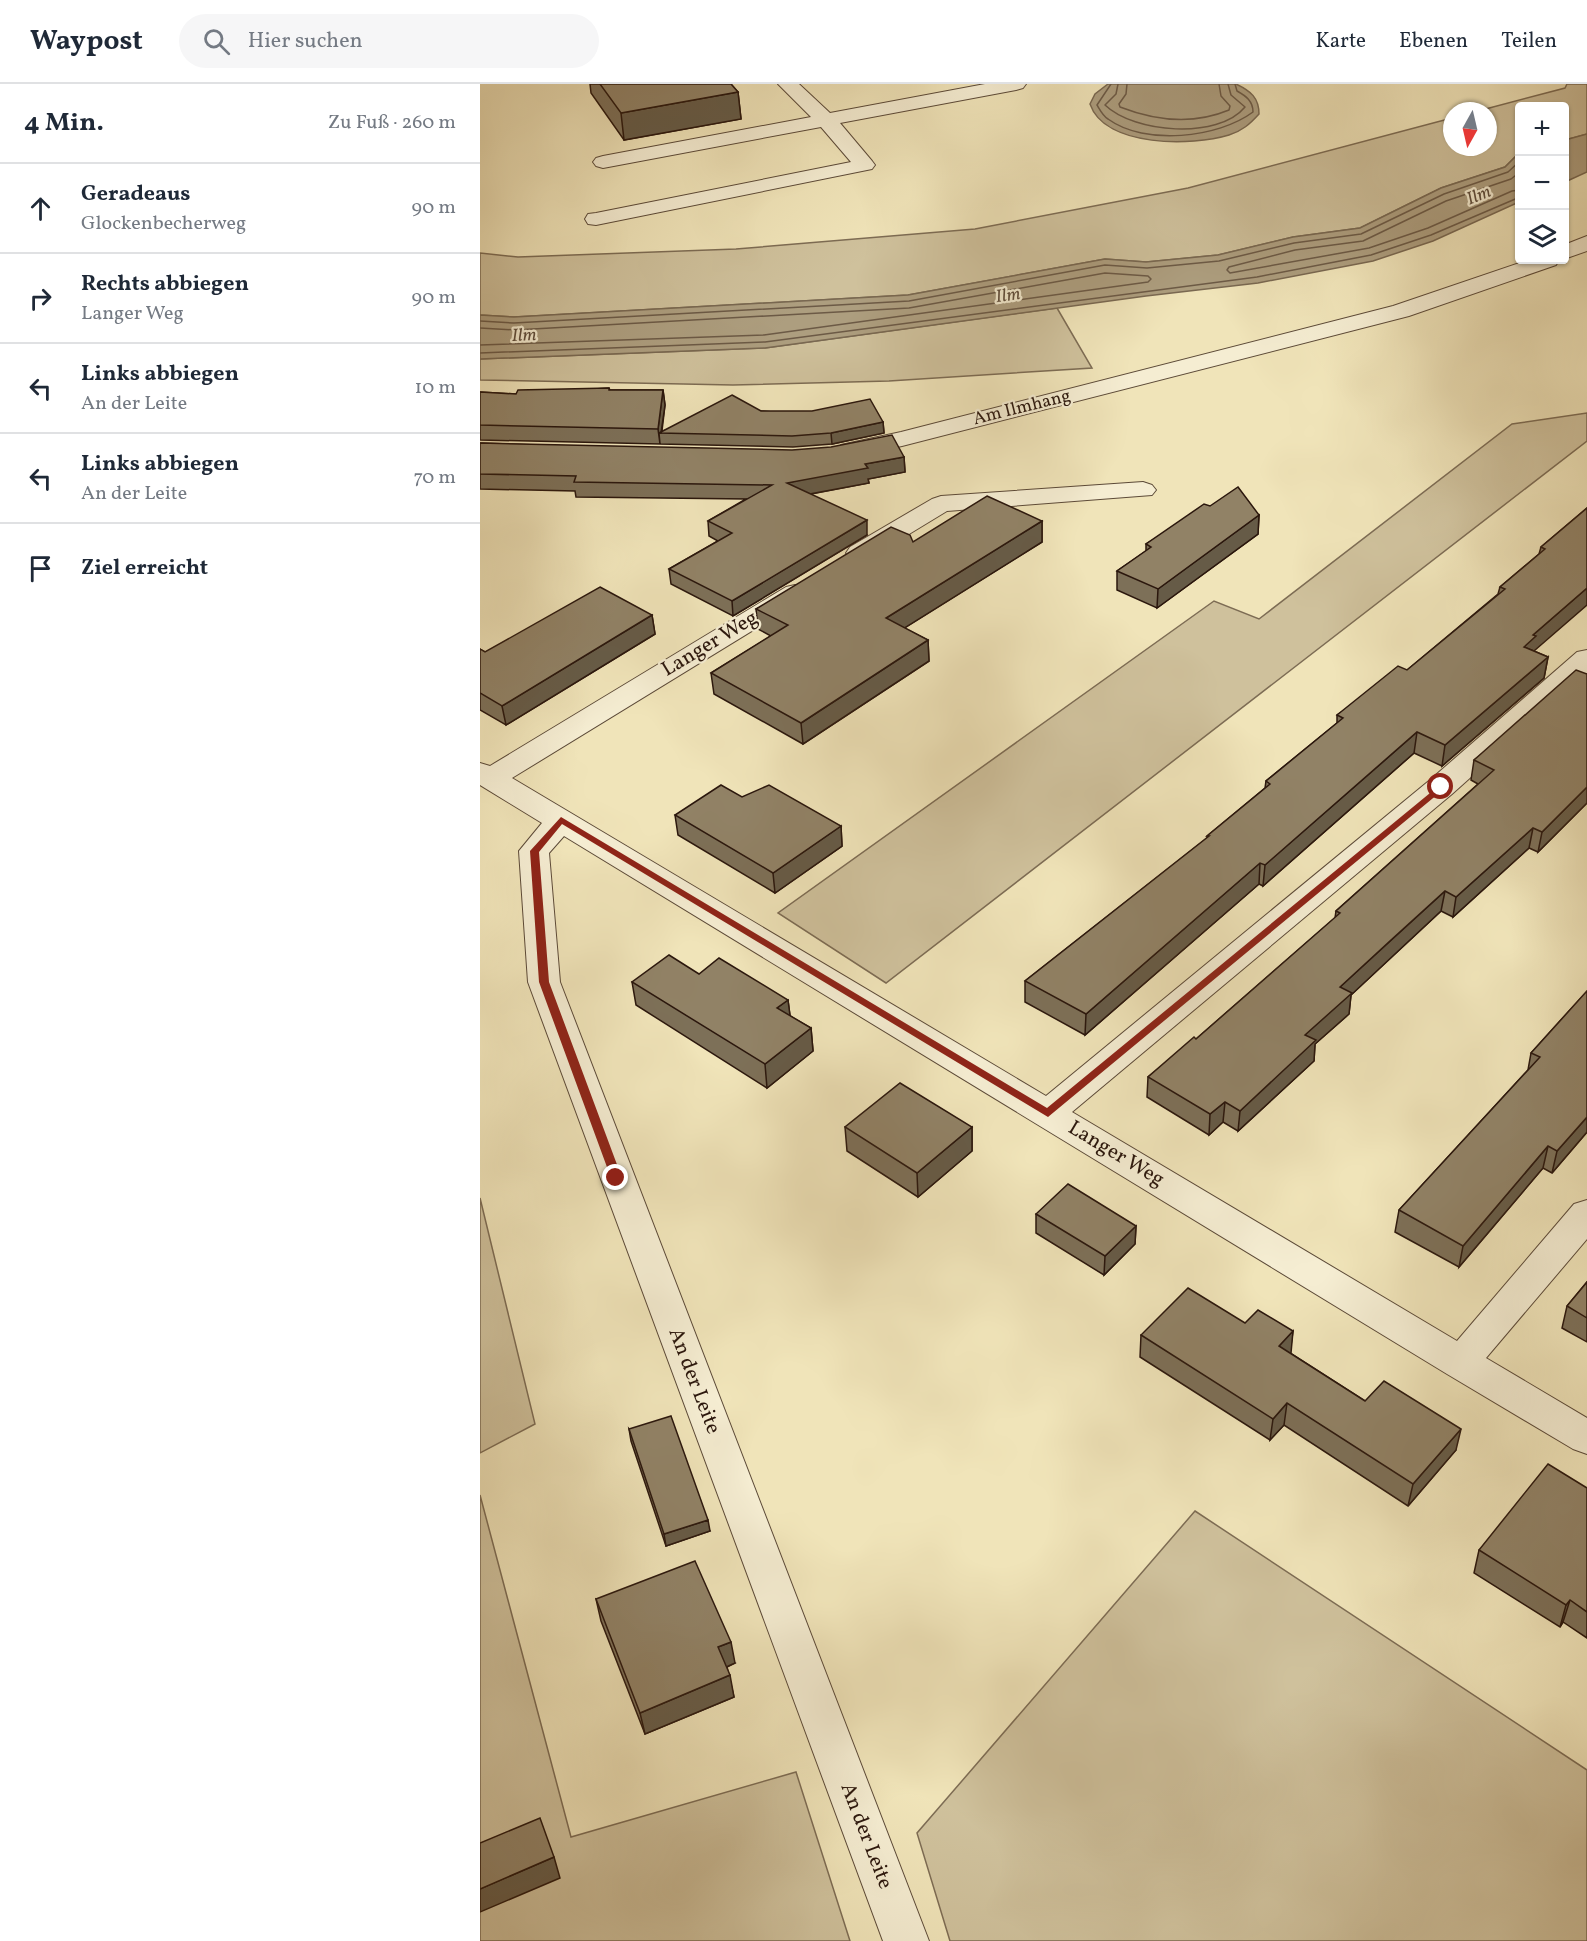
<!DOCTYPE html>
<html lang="de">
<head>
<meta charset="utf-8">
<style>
	body { margin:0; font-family:Vollkorn,serif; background:#f6f6f7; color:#1f2937 }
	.controls { position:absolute; right:18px; top:18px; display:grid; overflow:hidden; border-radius:6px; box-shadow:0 2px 4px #0004 }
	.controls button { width:54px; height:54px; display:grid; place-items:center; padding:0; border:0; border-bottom:2px solid #e0e1e3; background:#fff; color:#1f2937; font:30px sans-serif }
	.compass { position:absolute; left:963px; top:18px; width:54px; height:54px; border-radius:50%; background:#fff; box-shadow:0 2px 4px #0004; rotate:188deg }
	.stop { position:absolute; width:18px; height:18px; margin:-14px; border:4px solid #8f2418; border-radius:50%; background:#fff }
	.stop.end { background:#8f2418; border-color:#fff; box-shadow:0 2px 6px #0008 }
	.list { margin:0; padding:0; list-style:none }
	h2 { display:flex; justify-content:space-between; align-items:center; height:78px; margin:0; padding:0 24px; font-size:26px }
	h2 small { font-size:20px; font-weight:400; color:#747a83 }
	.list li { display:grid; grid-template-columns:39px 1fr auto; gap:18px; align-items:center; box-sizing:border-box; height:90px; padding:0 24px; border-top:2px solid #e0e1e3 }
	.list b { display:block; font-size:22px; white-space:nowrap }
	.list p { margin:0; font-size:20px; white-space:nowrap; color:#747a83 }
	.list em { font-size:20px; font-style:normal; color:#747a83 }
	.icon { flex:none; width:33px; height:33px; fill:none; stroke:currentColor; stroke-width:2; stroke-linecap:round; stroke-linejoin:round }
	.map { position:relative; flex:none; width:1107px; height:1857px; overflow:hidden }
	header { display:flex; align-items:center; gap:36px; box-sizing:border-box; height:84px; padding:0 30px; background:#fff; border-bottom:2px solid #e0e1e3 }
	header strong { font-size:28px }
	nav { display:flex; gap:33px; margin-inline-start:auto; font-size:21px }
	.search { width:420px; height:54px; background:#f6f6f7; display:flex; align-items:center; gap:15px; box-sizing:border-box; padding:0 21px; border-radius:33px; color:#747a83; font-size:22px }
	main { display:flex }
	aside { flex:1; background:#fff }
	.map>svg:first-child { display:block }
</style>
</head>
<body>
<header>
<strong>Waypost</strong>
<div class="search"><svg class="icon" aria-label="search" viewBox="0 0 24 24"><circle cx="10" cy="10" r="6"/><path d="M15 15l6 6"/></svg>Hier suchen</div>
<nav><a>Karte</a><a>Ebenen</a><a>Teilen</a></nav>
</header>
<main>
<aside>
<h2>4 Min.<small>Zu Fuß · 260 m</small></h2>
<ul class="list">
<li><svg class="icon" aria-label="ahead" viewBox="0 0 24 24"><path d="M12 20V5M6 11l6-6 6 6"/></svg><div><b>Geradeaus</b><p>Glockenbecherweg</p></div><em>90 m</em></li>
<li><svg class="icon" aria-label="right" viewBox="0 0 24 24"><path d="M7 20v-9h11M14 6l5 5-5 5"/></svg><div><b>Rechts abbiegen</b><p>Langer Weg</p></div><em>90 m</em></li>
<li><svg class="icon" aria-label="left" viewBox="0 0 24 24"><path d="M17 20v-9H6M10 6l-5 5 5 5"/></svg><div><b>Links abbiegen</b><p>An der Leite</p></div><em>10 m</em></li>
<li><svg class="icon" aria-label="left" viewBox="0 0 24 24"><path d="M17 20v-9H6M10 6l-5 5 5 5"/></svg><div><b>Links abbiegen</b><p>An der Leite</p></div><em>70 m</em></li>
<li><svg class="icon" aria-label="arrive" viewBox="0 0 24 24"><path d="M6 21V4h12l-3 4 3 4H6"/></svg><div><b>Ziel erreicht</b></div></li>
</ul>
</aside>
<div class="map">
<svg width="1107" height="1857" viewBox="0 0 1107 1857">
	<rect width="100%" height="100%" fill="#f0e4b9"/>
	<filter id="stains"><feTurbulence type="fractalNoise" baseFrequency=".00333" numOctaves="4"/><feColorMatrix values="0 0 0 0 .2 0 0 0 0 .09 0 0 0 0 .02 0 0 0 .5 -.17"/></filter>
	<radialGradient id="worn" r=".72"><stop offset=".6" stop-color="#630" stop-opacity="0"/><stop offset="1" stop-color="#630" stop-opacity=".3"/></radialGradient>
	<g fill="#cfc19c" stroke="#7d6c54" stroke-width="1.5">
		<polygon points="1087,0 1107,0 1107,50 1085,56 1084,22 1040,22 1039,69 1025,83 961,104 880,144 813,153 738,171 666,178 625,175 428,211 34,233 0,231 0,169 38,173 256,165 495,145 708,104 972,34 972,63 1008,63 1008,27 998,27 1085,4"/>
		<polygon points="577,224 612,284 409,297 253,301 0,296 0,275 285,264"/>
		<polygon points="1107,329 1107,357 406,899 298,829 734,517 779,535 1032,340"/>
		<polygon points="0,1114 55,1340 0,1369"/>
		<polygon points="0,1411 91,1753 316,1688 370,1857 0,1857"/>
		<polygon points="715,1427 1107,1686 1107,1857 470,1857 437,1749"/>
	</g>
	<g fill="#ad9e7f" stroke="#796851" stroke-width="1.5">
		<path d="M628,0H756C771,7 779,14 779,30C770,40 762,47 749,51C713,62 625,64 610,20L615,10Z"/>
		<polygon points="1107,50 1107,88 1085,98 1085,56"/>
		<polygon points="1039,69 1039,118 953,157 893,177 778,199 666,212 285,264 0,275 0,231 34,233 428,211 625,175 666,178 738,171 813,153 880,144 961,104 1025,83"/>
	</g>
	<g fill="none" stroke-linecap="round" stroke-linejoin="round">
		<g stroke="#6c5a46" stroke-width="1.5">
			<path d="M631,0L617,21C620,26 623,32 628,35C665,62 738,54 773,28C773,17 766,12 757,7L755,0"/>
			<path d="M638,0L636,10L625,21C654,49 738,56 765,23L751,11L748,0"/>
			<path d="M647,0L646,10L639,20L640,23C676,37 713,41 749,26L750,22L741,12L739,0"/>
			<polyline points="1040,88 1031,95 966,117 883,157 815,166 749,183 747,186 750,189 889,164 948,144 1032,107 1040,106"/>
			<polyline points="0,237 34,239 429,217 625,181 667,184 739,177 814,159 881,150 964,110 1028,88 1040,77"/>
			<polyline points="0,244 35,246 429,224 625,189 668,192 671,195 668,198 284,251 0,261"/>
			<polyline points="0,269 285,258 777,193 891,171 951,151 1040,113"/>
		</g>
		<defs>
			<g id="minor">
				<polygon points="298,0 319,0 350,29 505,0 546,0 543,4 536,6 360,39 392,77 395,81 392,85 116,141 108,140 105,135 108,130 116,129 371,78 341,43 123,84 116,82 113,78 116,74 123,72 331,33"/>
				<polygon points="1107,152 1107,167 1084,175 1084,161"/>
				<polygon points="1048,176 1079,176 1076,181 929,232 422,362 370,373 361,371 358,366 361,361 421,348 913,222"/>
				<polygon points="663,398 672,401 676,406 672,411 467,427 388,475 379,477 370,475 366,469 370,463 452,415 461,412"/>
				<polygon points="315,501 324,503 328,509 324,515 32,694 566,1012 950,696 1097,568 1107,566 1107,589 972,710 592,1028 977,1257 1094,1120 1107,1116 1107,1155 1006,1274 1107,1334 1107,1370 1093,1365 967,1290 84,752 69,769 80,898 449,1857 403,1857 48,898 39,767 62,739 0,701 0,679 10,682 306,503"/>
			</g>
		</defs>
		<use href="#minor" stroke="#5c4a38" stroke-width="2"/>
		<use href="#minor" fill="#f5edd2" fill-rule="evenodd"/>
	</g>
	<g fill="#7d7058" stroke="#2b170d" stroke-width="1.5">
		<polygon points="110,0 251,0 258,8 261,35 144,56 111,9"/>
		<polygon points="129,304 130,306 183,306 185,321 182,347 281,327 403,338 404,349 352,360 313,363 180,360 180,359 180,360 0,356 0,308 36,310"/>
		<polygon points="0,359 424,373 425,388 388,395 389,399 331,410 387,451 253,532 191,500 189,485 238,457 229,452 228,437 266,415 96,413 95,407 0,405"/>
		<polygon points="730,422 779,431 778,450 677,524 637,506 637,487 666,467 666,460"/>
		<polygon points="1107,424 1054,567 1068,573 1064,594 962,682 934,669 783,802 779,800 605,951 545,918 545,897 727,754 727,752 785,704 786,697 857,639 857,631 927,586 1018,510 1020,503 1059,470 1061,463"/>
		<polygon points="562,437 562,458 424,544 448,556 449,577 323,660 234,610 231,589 291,552 278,545 276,525 433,458"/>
		<polygon points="172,531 175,550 26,641 0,626 0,565 5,568"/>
		<polygon points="1107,590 1107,719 1058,768 1049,764 973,833 961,827 871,911 869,930 835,960 834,977 758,1047 743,1038 729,1051 667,1013 668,993 716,955 855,834 856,827 998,700 991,696 994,676"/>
		<polygon points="262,713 361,742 362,762 295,809 198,751 195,731"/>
		<polygon points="219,890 308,916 310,932 331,944 333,967 287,1004 156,921 152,898"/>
		<polygon points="1107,907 1107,1048 1072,1089 1063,1084 979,1183 915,1148 919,1126 1048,986 1051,969"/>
		<polygon points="365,1043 492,1043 492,1067 438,1113 367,1067"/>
		<polygon points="556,1130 656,1142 655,1160 624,1191 556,1149"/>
		<polygon points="1107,1198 1107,1258 1082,1244 1087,1222"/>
		<polygon points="765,1239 813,1247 810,1269 885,1317 976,1366 928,1422 804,1341 790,1356 660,1273 661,1251"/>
		<polygon points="149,1345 230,1447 186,1462 151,1357"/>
		<polygon points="1107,1404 1107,1554 1083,1538 1080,1543 994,1489 999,1466"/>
		<polygon points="116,1515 255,1579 247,1583 254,1613 165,1650 121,1537"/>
	</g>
	<g fill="#665b47" stroke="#2b170d" stroke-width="1.5">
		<polygon points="258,8 261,35 144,56 141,29"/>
		<polygon points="183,306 185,321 181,349 179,349 180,360 178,345"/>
		<polygon points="403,338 404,349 352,360 351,349"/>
		<polygon points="424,373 425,388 388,395 389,399 308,414 307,399 385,380"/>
		<polygon points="779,431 778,450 677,524 678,505"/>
		<polygon points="387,436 387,451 253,532 252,517"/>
		<polygon points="562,437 562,458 407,555 406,534"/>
		<polygon points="1107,504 1107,521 1054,567 1044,563 1053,551"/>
		<polygon points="172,531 175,550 26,641 22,622"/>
		<polygon points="448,556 449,577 323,660 321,639"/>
		<polygon points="1068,573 1064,594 962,682 965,661"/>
		<polygon points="937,648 934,669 783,802 785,781"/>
		<polygon points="1107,703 1107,719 1058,768 1062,748"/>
		<polygon points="361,742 362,762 295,809 293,789"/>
		<polygon points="1053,744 1049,764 973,833 976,813"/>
		<polygon points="780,779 779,800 605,951 606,930"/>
		<polygon points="965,807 961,827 871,911 869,930 835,960 834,977 758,1047 760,1027 825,951 860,903"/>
		<polygon points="308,916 311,939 297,924"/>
		<polygon points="331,944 333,967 287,1004 285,980"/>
		<polygon points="745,1018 743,1038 729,1051 730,1030"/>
		<polygon points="1107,1033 1107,1048 1072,1089 1077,1067"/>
		<polygon points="492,1043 492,1067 438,1113 437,1089"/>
		<polygon points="1068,1062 1063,1084 979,1183 983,1162"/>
		<polygon points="656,1142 655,1160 624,1191 625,1172"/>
		<polygon points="813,1247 811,1269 796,1284 799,1262"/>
		<polygon points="807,1319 804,1341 790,1356 793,1335"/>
		<polygon points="981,1345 976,1366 928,1422 933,1400"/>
		<polygon points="228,1436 230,1447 186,1462 184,1450"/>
		<polygon points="1090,1516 1083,1538 1080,1543 1086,1521"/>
		<polygon points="251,1558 255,1579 242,1585 238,1563"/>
		<polygon points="250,1591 254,1613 165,1650 160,1629"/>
		<polygon points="74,1773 80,1794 0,1828 0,1805"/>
	</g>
	<g fill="#918266" stroke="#2b170d" stroke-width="1.5">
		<polygon points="120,0 251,0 258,8 141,29"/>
		<polygon points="129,304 129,306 183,306 178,345 0,341 0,308 36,310 38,306"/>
		<polygon points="252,311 281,327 332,327 390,315 403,338 351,349 312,352 179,349"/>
		<polygon points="412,351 424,373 385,380 388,384 307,399 387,436 252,517 189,485 252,449 228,437 292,401 94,398 96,392 0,390 0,359 312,366 351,363"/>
		<polygon points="758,403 779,431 678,505 637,487 671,463 666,460 724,420 730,422"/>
		<polygon points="507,412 562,437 406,534 448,556 321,639 231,589 308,541 276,525 411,443 430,451 433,458"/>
		<polygon points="1107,424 1107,504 1053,551 1056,552 1044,563 1068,573 965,661 937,648 785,781 780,779 606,930 545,897 729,752 727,752 790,700 786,697 863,634 857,631 918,582 927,586 1025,505 1020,503 1065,465 1061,463"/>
		<polygon points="120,503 172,531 22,622 0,609 0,565 5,568"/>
		<polygon points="1096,586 1107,590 1107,703 1062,748 1053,744 976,813 965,807 911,856 860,903 872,909 825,951 836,956 760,1027 745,1018 730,1030 668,993 714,953 716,955 860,829 856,827 1014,686 994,676"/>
		<polygon points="241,701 262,713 289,701 361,742 293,789 195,731"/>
		<polygon points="189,871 219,890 239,874 308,916 297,924 331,944 285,980 152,898"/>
		<polygon points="1107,907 1107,1033 1077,1067 1068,1062 983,1162 919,1126 1060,973 1051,969"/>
		<polygon points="420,999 492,1043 437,1089 365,1043"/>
		<polygon points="588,1100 656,1142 625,1172 556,1130"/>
		<polygon points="1107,1198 1107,1234 1087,1222"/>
		<polygon points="708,1204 765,1239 778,1226 813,1247 799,1262 885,1317 904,1297 981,1345 933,1400 807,1319 793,1335 661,1251"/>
		<polygon points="191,1332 228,1436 184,1450 149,1345"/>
		<polygon points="1068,1380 1107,1404 1107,1528 1090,1516 1086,1521 999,1466"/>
		<polygon points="215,1477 251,1558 238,1563 250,1591 160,1629 116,1515"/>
		<polygon points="60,1734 74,1773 0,1805 0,1759"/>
	</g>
	<polygon fill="#8f2418" points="961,700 965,703 964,705 568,1033 82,740 59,768 69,898 142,1094 136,1098 131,1094 59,898 50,767 81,733 567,1024"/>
	<g text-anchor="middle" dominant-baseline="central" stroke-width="4.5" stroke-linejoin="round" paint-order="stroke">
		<g font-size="18" font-style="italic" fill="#5f4d3b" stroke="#f5edd2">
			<text transform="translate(999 112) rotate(-22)">Ilm</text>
			<text transform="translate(528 212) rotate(-8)">Ilm</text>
			<text transform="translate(44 252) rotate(-2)">Ilm</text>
		</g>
		<g font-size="18" fill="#2b170d" stroke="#f5edd2">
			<text transform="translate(542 324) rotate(-14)">Am Ilmhang</text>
		</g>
		<g font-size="21" fill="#2b170d" stroke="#f5edd2">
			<text transform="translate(230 560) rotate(-31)">Langer Weg</text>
			<text transform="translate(636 1070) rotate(31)">Langer Weg</text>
			<text transform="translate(214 1297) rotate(69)">An der Leite</text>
			<text transform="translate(386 1752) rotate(69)">An der Leite</text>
		</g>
	</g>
	<rect width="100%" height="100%" filter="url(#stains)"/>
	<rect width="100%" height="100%" fill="url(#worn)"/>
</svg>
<div class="controls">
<button>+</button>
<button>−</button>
<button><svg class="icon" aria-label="layers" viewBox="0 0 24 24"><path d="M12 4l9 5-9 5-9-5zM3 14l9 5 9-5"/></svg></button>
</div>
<svg class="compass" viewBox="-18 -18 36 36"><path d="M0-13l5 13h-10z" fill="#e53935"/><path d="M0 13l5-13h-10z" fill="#747a83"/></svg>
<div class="stop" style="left:961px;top:703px"></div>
<div class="stop end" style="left:136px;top:1094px"></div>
</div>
</main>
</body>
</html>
